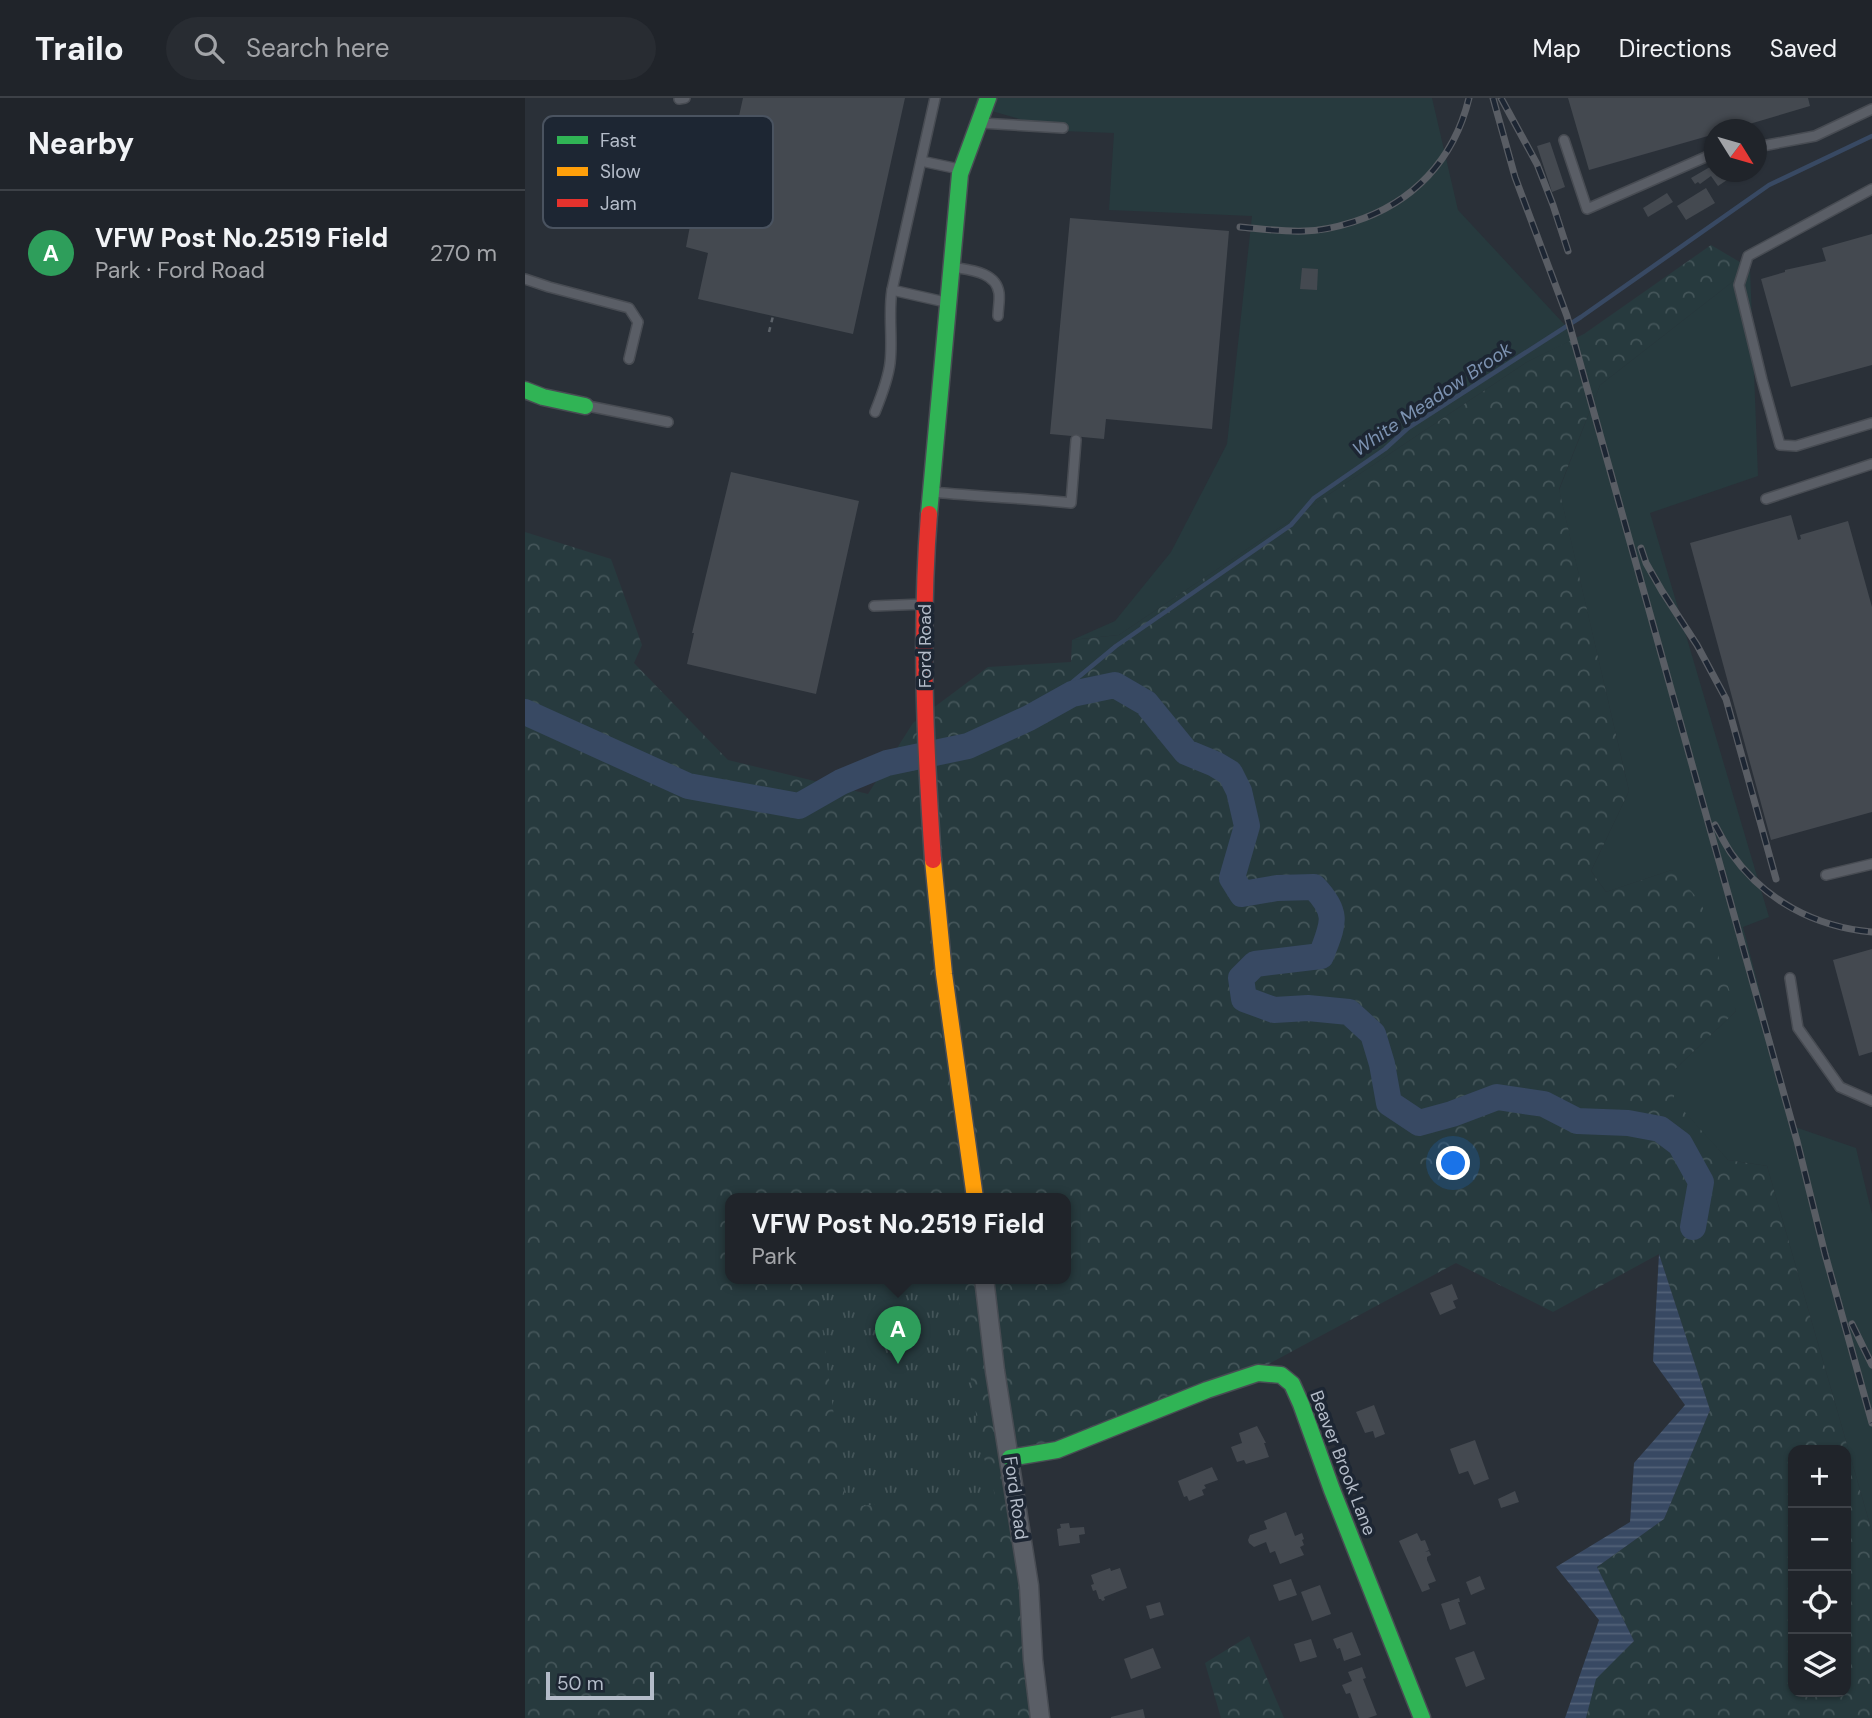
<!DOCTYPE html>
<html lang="en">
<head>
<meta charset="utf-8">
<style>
	body { margin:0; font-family:"DM Sans",sans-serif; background:#282c32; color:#f1f3f6 }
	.controls { position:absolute; right:21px; bottom:21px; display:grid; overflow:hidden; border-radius:14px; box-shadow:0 2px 5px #0004 }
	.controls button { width:63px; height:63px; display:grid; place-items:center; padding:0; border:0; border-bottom:2px solid #3d4147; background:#20242a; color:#f1f3f6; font:35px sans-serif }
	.compass { position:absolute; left:1179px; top:21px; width:63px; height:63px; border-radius:50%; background:#20242a; box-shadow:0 2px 5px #0004; rotate:127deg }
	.scale { position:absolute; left:21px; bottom:18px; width:108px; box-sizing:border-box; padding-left:7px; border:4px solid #b4bcc9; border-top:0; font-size:19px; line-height:24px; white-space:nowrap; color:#b4bcc9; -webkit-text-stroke:5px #1d2633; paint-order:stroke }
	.you { position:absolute; left:929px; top:1066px; width:24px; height:24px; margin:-18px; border:5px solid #fff; border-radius:50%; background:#1a73e8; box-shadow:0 0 0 10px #1a73e833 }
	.badge { display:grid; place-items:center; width:46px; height:46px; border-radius:50%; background:#2563eb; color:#fff; font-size:23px; font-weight:700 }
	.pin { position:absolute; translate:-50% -58px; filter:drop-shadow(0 2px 4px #0008) }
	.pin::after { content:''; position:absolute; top:37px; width:24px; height:21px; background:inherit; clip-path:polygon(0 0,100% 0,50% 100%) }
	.popup { position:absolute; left:200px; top:1095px; width:346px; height:91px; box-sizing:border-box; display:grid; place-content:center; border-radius:14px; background:#20242a; filter:drop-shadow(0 2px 5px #0005); font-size:23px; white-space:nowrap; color:#a2a4a8 }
	.popup b { font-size:26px; color:#f1f3f6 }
	.popup::after { content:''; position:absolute; left:50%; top:100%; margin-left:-14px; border:14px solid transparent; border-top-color:#20242a }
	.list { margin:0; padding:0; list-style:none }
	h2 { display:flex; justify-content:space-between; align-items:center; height:91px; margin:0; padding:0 28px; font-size:30px }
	h2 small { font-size:23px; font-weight:400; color:#a2a4a8 }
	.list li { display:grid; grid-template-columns:46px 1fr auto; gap:21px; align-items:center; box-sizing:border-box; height:126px; padding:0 28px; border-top:2px solid #3d4147 }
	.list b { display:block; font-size:26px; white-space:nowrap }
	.list p { margin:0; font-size:23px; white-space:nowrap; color:#a2a4a8 }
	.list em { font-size:23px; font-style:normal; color:#a2a4a8 }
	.icon { flex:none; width:38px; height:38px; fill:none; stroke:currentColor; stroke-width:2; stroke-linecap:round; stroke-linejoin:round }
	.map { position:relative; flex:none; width:1347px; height:1620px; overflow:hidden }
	header { display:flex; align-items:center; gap:42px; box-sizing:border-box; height:98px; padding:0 35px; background:#20242a; border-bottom:2px solid #3d4147 }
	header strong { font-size:33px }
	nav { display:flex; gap:38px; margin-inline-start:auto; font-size:24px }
	.search { width:490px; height:63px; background:#282c32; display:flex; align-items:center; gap:18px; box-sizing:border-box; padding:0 24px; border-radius:38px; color:#a2a4a8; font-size:26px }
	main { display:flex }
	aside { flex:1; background:#20242a }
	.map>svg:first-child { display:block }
</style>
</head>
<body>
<header>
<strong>Trailo</strong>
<div class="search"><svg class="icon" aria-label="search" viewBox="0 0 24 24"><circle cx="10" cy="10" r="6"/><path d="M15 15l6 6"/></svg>Search here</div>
<nav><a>Map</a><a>Directions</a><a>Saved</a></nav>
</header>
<main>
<aside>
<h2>Nearby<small></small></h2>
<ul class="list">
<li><span class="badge" style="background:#2e9e5b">A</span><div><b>VFW Post No.2519 Field</b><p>Park · Ford Road</p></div><em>270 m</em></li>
</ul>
</aside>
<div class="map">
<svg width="1347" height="1620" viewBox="0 0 1347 1620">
	<defs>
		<pattern id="forest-crowns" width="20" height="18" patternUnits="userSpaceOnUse" patternTransform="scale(1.75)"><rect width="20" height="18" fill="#273a3e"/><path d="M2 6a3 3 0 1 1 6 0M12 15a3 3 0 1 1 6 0" fill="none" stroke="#445559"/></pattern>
		<pattern id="park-tufts" width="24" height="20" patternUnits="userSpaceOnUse" patternTransform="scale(1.75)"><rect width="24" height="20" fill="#273a3e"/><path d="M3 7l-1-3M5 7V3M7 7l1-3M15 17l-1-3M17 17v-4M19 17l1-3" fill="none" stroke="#445559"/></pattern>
		<pattern id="water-rules" width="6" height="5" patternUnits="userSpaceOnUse" patternTransform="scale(1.75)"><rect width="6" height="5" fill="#384963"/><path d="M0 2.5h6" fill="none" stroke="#526178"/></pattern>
	</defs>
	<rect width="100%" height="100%" fill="#2a3038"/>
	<g fill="#273a3e">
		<polygon points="452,0 907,0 933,112 1052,240 1002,264 594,537 547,542 590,523 646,454 702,346 727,118 584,112 589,35 537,33 449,8"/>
		<polygon points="1225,170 1233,378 1125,415 1244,819 1218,829 1270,1029 1331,1050 1347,1116 1347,1434 1242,1068 1203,1062 1149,1003 1149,972 1211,913 1147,772 1081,794 1066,773 1104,693 1034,392 1075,287"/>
	</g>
	<g fill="url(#forest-crowns)" fill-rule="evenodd">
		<path d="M1186,147L1225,170L1075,287L1034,391L1104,693L1066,773L1081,794L1147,772L1176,804L1211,913L1149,972V1002L1203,1062L1242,1068L1347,1434V1620H1061L1070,1581L1109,1543L1072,1469L1139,1421L1185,1312L1134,1156L1028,1214L931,1165L738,1269L481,1364L514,1620H0V434L86,461L117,547L109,565L203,662L343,696L388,625L463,569L546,564L547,542L594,537L1002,264L1059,236ZM205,1100H541V1180H205ZM1268,1352H1321V1594H1268Z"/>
		<polygon points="724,1538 759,1620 696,1620 680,1565"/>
	</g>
	<polygon fill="url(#park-tufts)" points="311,1180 431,1180 456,1350 470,1397 321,1409 291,1183"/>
	<polygon fill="url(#water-rules)" points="1134,1156 1185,1312 1139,1421 1072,1469 1109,1543 1071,1581 1061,1620 1040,1620 1074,1522 1031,1469 1105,1424 1109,1365 1160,1307 1128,1263"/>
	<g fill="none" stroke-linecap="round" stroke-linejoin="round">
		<polyline stroke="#384963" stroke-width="4.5" points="504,620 591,548 766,427 789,400 860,351 883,330 1056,219 1244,87 1347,38"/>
		<path stroke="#384963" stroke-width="26" d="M0,614L163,688L274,708L316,684L362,665L443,648L504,620L547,596L590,587L621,605L661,654L690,666L705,675L714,693L722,728L707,780L717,796L752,790L789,789C815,816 808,826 796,858L730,866L716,880L719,901L749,912L783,910L824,914L848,936L857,966L864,1005L894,1025L927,1016L972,999L1019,1006L1052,1023L1103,1025L1135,1031L1155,1046L1176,1084L1168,1129"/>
	</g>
	<g fill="#444950">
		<polygon points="218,0 380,0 328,236 173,201 183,155 161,149 165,128 169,129 172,111 192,117"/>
		<polygon points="1043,0 1283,0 1285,8 1204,32 1190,32 1190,36 1064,72"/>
		<polygon points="1025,44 1040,89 1027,94 1012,48"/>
		<polygon points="1190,66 1190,74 1197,74 1202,82 1193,88 1186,78 1175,86 1173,84 1170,86 1166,80"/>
		<polygon points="1181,90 1190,105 1161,122 1152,108"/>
		<polygon points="1142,95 1148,104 1123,119 1118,110"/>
		<polygon points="545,120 704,133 687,331 581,321 579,341 525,336"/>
		<polygon points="1347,136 1347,267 1266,289 1236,181 1260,174 1260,172 1301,163 1297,150"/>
		<polygon points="777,170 793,171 792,192 775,191"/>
		<polygon points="206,374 334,403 291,596 162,566 169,535 167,535"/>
		<polygon points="1266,417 1273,442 1276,441 1275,437 1323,423 1347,509 1347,714 1246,742 1165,445"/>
		<polygon points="1347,851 1347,954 1334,958 1308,862"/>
		<polygon points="927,1186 933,1201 928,1203 931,1210 915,1217 905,1195"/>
		<polygon points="849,1307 860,1336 850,1340 848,1333 840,1335 831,1314"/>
		<polygon points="732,1328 741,1345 739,1345 744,1359 721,1366 719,1362 712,1364 706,1349 717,1345 714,1335"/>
		<polygon points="950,1342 964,1381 949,1387 943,1373 934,1376 925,1351"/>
		<polygon points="687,1369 693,1382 679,1387 681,1390 677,1392 679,1397 664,1403 662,1398 659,1399 653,1383"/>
		<polygon points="990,1393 994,1404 976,1410 973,1401"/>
		<polygon points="761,1414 770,1438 777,1435 779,1441 777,1442 779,1447 775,1449 779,1457 755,1466 750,1453 745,1455 741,1444 729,1449 724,1445 723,1442 725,1437 742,1431 739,1423"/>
		<polygon points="544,1425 545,1430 559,1429 560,1436 554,1437 555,1445 534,1448 532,1431 536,1430 535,1426"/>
		<polygon points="892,1435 896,1443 900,1442 904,1452 900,1454 904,1453 906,1457 902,1459 902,1462 911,1483 903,1486 905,1491 897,1494 874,1443"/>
		<polygon points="585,1470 586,1473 595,1470 602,1490 579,1499 580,1502 577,1503 576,1501 574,1501 571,1492 568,1493 566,1487 569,1486 566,1477"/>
		<polygon points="955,1478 960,1491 946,1497 941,1484"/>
		<polygon points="766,1481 772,1497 754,1503 748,1487"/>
		<polygon points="795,1487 806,1516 787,1523 776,1494"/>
		<polygon points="934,1500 935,1504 933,1504 941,1526 925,1532 916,1506"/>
		<polygon points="635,1504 639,1517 625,1521 621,1508"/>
		<polygon points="827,1534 836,1557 819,1563 815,1550 812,1551 808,1541"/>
		<polygon points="786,1541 792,1559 775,1564 769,1546"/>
		<polygon points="628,1550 636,1570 606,1581 599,1561"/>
		<polygon points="949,1553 960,1581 941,1589 930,1560"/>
		<polygon points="837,1569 841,1580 838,1581 852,1617 843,1620 834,1620 825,1595 821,1596 817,1587 827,1583 823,1574"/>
		<polygon points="618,1611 620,1620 586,1620 586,1619"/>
	</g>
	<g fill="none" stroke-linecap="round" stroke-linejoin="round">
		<defs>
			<g id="lane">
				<polyline points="154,1 160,0"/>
				<polyline points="456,25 538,30"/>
				<polyline points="1039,42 1062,111 1183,58 1190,57"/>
				<polyline points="1232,49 1290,38 1347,11"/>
				<polyline points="396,63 434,71"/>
				<polyline points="1347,91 1223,158 1214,187 1237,282 1255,347 1271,348 1347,325"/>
				<path d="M427,169C443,172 471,173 474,195C475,202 473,211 473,218"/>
				<polyline points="0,181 24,189 104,210 113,224 104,261"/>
				<polyline points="367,192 420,204"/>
				<polyline points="63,308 143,324"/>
				<path d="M350,314C356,299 363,282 365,265C368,241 363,216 367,192L410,0"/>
				<path d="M409,394C455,399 501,400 546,405L551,342"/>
				<polyline points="1241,401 1347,366"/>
				<polyline points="349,508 399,506"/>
				<polyline points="1301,777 1347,766"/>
				<polyline points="1265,880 1273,930 1315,989 1347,1003"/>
			</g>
			<polyline id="street" points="459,1180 470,1273 504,1488 508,1562 515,1620"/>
			<g id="fast">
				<polyline points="0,292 18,299 60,308"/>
				<polyline points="404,416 435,76 463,0"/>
				<polyline points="485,1360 532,1352 682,1292 733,1275 756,1277 767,1286 776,1306 807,1392 897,1620"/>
			</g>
			<polyline id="slow" points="408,762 419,876 450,1100"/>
			<path id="jam" d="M404,416C395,531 400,647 408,762"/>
		</defs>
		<use href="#lane" stroke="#484c53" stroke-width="12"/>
		<use href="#street" stroke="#484c53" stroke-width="21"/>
		<use href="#fast" stroke="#484c53" stroke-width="19"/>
		<use href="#slow" stroke="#484c53" stroke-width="19"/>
		<use href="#jam" stroke="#484c53" stroke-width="19"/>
		<polyline stroke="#5d636a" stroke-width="2.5" stroke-dasharray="5 5" stroke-linecap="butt" points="244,234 248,218"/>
		<use href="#lane" stroke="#5a5e66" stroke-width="9"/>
		<use href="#street" stroke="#5a5e66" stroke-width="18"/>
		<use href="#fast" stroke="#30b455" stroke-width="16"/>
		<use href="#slow" stroke="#ff9f0a" stroke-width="16"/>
		<use href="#jam" stroke="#e5322d" stroke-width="16"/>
		<defs>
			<g id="rail">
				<polyline points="968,0 990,79 1042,218 1272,1043 1300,1156 1347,1325"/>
				<polyline points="976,0 1012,66 1028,107 1043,153"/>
				<path d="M715,129C737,131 759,134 780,133C796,133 812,129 828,124C888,105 929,62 944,0"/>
				<polyline points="1116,450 1121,465 1137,493 1172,547 1201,601 1251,781"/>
				<path d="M1190,727C1195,736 1200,746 1206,755C1239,802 1290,829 1347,834"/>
				<polyline points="1327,1226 1347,1267"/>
			</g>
		</defs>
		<use href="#rail" stroke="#595d64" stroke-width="7"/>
		<use href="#rail" stroke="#1d2633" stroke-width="4.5" stroke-dasharray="13" stroke-linecap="butt"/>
	</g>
	<g text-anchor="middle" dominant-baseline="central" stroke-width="7" stroke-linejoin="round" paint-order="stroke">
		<g font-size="18" fill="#b4bcc9" stroke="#1d2633">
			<text transform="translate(400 548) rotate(-90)">Ford Road</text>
			<text transform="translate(818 1365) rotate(69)">Beaver Brook Lane</text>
			<text transform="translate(491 1400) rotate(82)">Ford Road</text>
		</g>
		<g font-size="19" font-style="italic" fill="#7c92b1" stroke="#1d2633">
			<text transform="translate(907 301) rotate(-34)">White Meadow Brook</text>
		</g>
	</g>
	<rect x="18" y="18" width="230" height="112" rx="10" fill="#1d2633" stroke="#4a5360" stroke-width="2"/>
	<rect x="32" y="38" width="31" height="8" fill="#30b455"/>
	<rect x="32" y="69" width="31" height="9" fill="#ff9f0a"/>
	<rect x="32" y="101" width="31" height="8" fill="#e5322d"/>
	<g font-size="19" fill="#b4bcc9">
		<text x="75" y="49">Fast</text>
		<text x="75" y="80">Slow</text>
		<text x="75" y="112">Jam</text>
	</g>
</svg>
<div class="controls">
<button>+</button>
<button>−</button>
<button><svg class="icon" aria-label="locate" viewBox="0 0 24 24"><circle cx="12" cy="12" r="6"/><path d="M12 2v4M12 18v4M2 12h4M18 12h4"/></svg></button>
<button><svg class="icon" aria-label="layers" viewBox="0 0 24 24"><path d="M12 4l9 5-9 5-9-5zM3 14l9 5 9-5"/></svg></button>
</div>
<svg class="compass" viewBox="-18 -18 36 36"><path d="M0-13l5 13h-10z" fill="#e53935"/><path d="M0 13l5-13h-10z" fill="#a2a4a8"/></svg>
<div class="scale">50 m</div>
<div class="you"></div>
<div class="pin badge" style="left:373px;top:1266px;background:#2e9e5b">A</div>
<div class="popup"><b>VFW Post No.2519 Field</b>Park</div>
</div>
</main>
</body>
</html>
